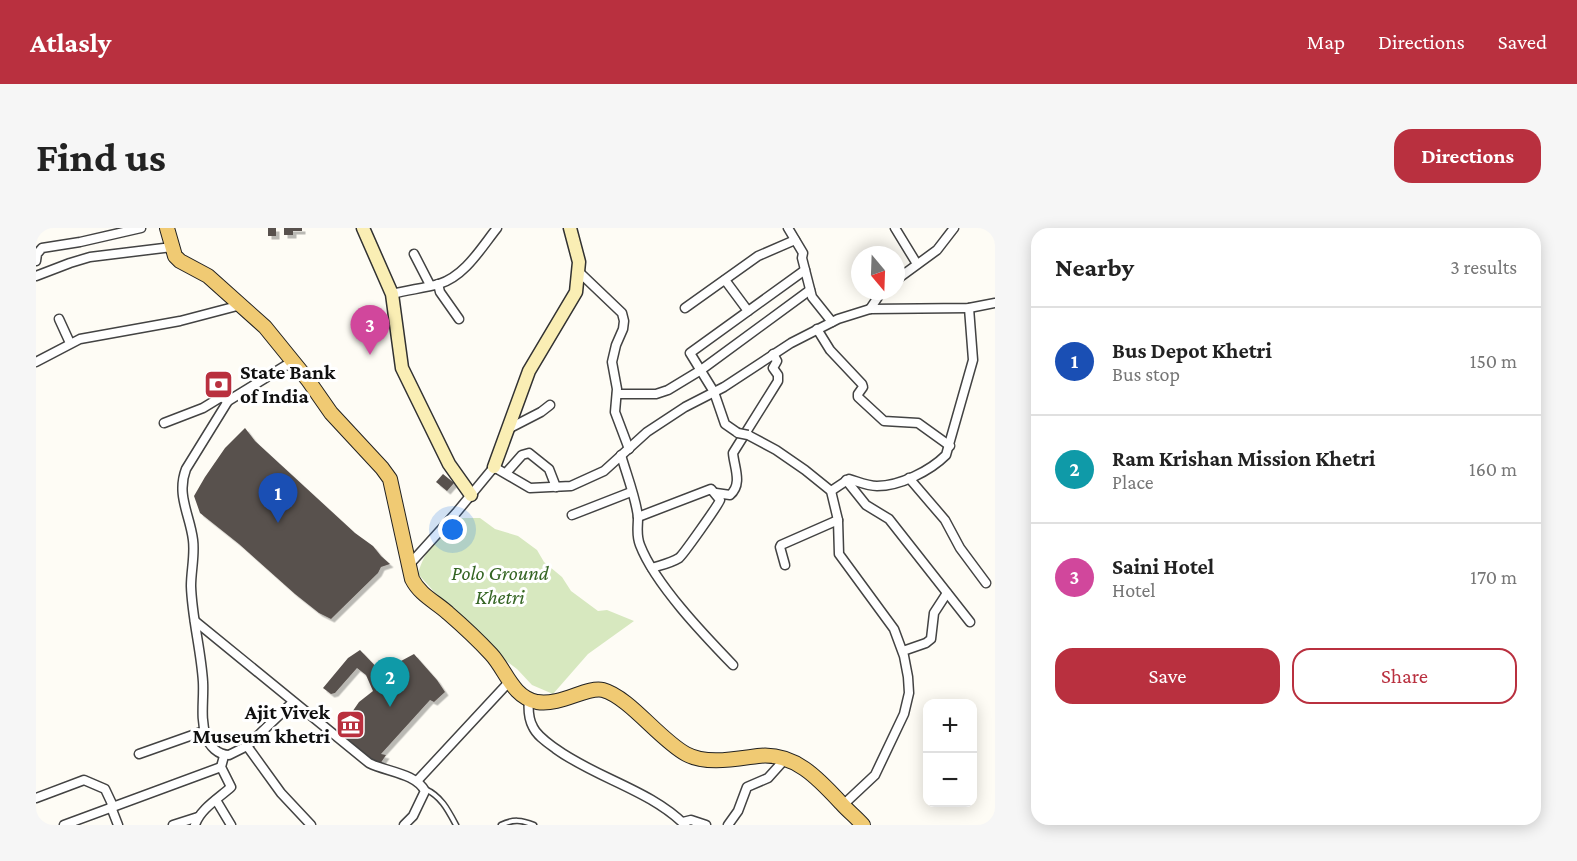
<!DOCTYPE html>
<html lang="en">
<head>
<meta charset="utf-8">
<style>
	body { margin:0; font-family:"Crimson Pro",serif; background:#f6f6f6; color:#222 }
	.controls { position:absolute; right:18px; bottom:18px; display:grid; overflow:hidden; border-radius:12px; box-shadow:0 3px 15px #0003 }
	.controls button { width:54px; height:54px; display:grid; place-items:center; padding:0; border:0; border-bottom:2px solid #e0e0e0; background:#fff; color:#222; font:30px sans-serif }
	.compass { position:absolute; left:815px; top:18px; width:54px; height:54px; border-radius:50%; background:#fff; box-shadow:0 3px 15px #0003; rotate:161deg }
	.you { position:absolute; left:417px; top:302px; width:21px; height:21px; margin:-15px; border:4px solid #fff; border-radius:50%; background:#1a73e8; box-shadow:0 0 0 9px #1a73e833 }
	.badge { display:grid; place-items:center; width:39px; height:39px; border-radius:50%; background:#b9303f; color:#fff; font-size:20px; font-weight:700 }
	.pin { position:absolute; translate:-50% -50px; filter:drop-shadow(0 2px 3px #0008) }
	.pin::after { content:''; position:absolute; top:32px; width:21px; height:18px; background:inherit; clip-path:polygon(0 0,100% 0,50% 100%) }
	.list { margin:0; padding:0; list-style:none }
	h2 { display:flex; justify-content:space-between; align-items:center; height:78px; margin:0; padding:0 24px; font-size:26px }
	h2 small { font-size:20px; font-weight:400; color:#767676 }
	.list li { display:grid; grid-template-columns:39px 1fr auto; gap:18px; align-items:center; box-sizing:border-box; height:108px; padding:0 24px; border-top:2px solid #e0e0e0 }
	.list b { display:block; font-size:22px; white-space:nowrap }
	.list p { margin:0; font-size:20px; white-space:nowrap; color:#767676 }
	.list em { font-size:20px; font-style:normal; color:#767676 }
	.actions { display:flex; gap:12px; padding:18px 24px }
	.actions a { flex:1; padding:14px 0; border:2px solid #b9303f; border-radius:18px; text-align:center; font-size:21px; color:#b9303f }
	.actions .main { background:#b9303f; color:#fff }
	.map { position:relative; flex:none; width:959px; height:597px; overflow:hidden; border-radius:18px }
	header { display:flex; align-items:center; gap:36px; box-sizing:border-box; height:84px; padding:0 30px; background:#b9303f; color:#fff }
	header strong { font-size:28px }
	nav { display:flex; gap:33px; margin-inline-start:auto; font-size:21px }
	.intro { display:flex; align-items:center; justify-content:space-between; box-sizing:border-box; height:144px; padding:0 36px }
	h1 { margin:0; font-size:42px }
	.button { padding:15px 27px; border-radius:18px; background:#b9303f; color:#fff; font-size:21px; font-weight:700 }
	main { display:flex; gap:36px; padding:0 36px }
	aside { flex:1; background:#fff; border-radius:18px; box-shadow:0 3px 15px #0003 }
	.map>svg:first-child { display:block }
</style>
</head>
<body>
<header>
<strong>Atlasly</strong>
<nav><a>Map</a><a>Directions</a><a>Saved</a></nav>
</header>
<div class="intro"><h1>Find us</h1><a class="button">Directions</a></div>
<main>
<div class="map">
<svg width="959" height="597" viewBox="0 0 959 597">
	<defs>
		<filter id="shadow"><feDropShadow dx="3.5" dy="3.5" stdDeviation="0" flood-color="#0004"/></filter>
	</defs>
	<rect width="100%" height="100%" fill="#fefcf5"/>
	<path fill="#d7e8bf" d="M422,290H444L459,301L482,308L501,322L508,334L526,349L535,363L562,383L571,382L598,393L552,426L517,466L496,457L481,441L465,429L412,379L382,346C388,322 404,307 422,290Z"/>
	<g fill="#59514d" filter="url(#shadow)">
		<rect x="232" y="0" width="8" height="8"/>
		<polygon points="248,0 266,0 266,3 257,3 257,7 248,7"/>
		<polygon points="209,200 219,213 319,305 337,318 345,328 354,336 345,339 342,345 295,391 283,385 259,366 203,316 164,285 158,268 169,249 189,220"/>
		<polygon points="407,246 418,255 411,263 400,254"/>
		<polygon points="324,422 348,447 353,450 365,433 378,426 401,452 409,464 398,474 394,472 345,526 350,527 342,539 304,512 303,503 323,474 337,463 330,447 321,440 299,465 295,466 287,460 312,430"/>
	</g>
	<g fill="none" stroke-linecap="round" stroke-linejoin="round">
		<defs>
			<g id="lane">
				<path d="M389,561C405,568 412,582 420,597"/>
				<path d="M465,597C477,591 486,592 498,597"/>
			</g>
			<g id="street">
				<polyline points="752,0 767,25 766,30 776,69 796,94"/>
				<polyline points="859,0 881,36"/>
				<polyline points="378,26 394,57"/>
				<polyline points="0,33 1,26 6,20 44,14 105,0"/>
				<polyline points="542,43 586,85 588,93 587,101 580,117 576,134 581,161 579,184 593,221"/>
				<polyline points="0,48 34,35 54,29 136,19"/>
				<polyline points="689,52 712,83"/>
				<polyline points="860,52 901,22 918,0"/>
				<polyline points="402,56 404,64 423,91"/>
				<path d="M356,66C372,62 388,60 403,56C429,48 445,20 461,0"/>
				<polyline points="649,80 722,28 759,12"/>
				<polyline points="834,81 846,63"/>
				<polyline points="23,91 34,115"/>
				<polyline points="781,101 794,122 826,156 827,159 822,166 822,169 848,193 882,195 914,218"/>
				<path d="M257,133L192,173L150,241C140,267 154,287 157,312C159,327 155,343 155,358C156,390 165,422 167,454C168,472 164,490 170,508C173,518 182,527 193,527L211,518L257,474"/>
				<polyline points="0,134 44,111 144,93 205,77"/>
				<polyline points="581,166 620,166 632,162 665,142 774,62"/>
				<polyline points="128,195 167,180 185,169 192,173"/>
				<polyline points="472,201 505,184 514,177"/>
				<polyline points="702,205 689,196 678,164 654,125 769,42"/>
				<polyline points="712,207 740,222 769,242 795,263 802,292 803,326 858,401 868,428 872,449 873,465 868,486 839,547 807,577"/>
				<path d="M585,227C590,245 601,273 602,290C602,300 600,307 604,317C619,356 668,407 697,437"/>
				<polyline points="470,245 486,227 493,225 513,241 520,259"/>
				<polyline points="873,250 909,292 924,320 950,355"/>
				<polyline points="810,252 830,277 853,291 934,394"/>
				<path d="M795,263L813,251C823,254 832,258 841,258C864,258 894,243 910,227L937,132L933,80"/>
				<path d="M680,265L694,267C707,256 698,239 697,225L742,153V147L737,140L741,133L737,126"/>
				<polyline points="536,287 595,264"/>
				<path d="M602,289L675,261L684,272C683,276 647,327 643,330C635,335 625,337 616,340"/>
				<polyline points="373,337 420,285 458,239 494,260 535,258 568,243 611,204 649,179 688,159 755,115 802,91 834,81 933,80 959,75"/>
				<polyline points="749,337 744,319 745,317 802,292"/>
				<path d="M159,393L333,535C351,544 379,545 389,563L377,588L368,597"/>
				<polyline points="867,423 890,415 895,411 898,385 911,365"/>
				<path d="M493,471C492,481 492,490 497,499C501,508 512,515 520,521C560,550 614,562 649,597"/>
				<polyline points="211,518 245,565 275,597"/>
				<polyline points="103,526 168,503"/>
				<polyline points="381,553 473,454"/>
				<polyline points="0,570 48,552 69,561 77,578"/>
				<polyline points="180,572 195,597"/>
				<polyline points="75,579 82,597"/>
				<polyline points="647,594 655,592 670,597"/>
				<polyline points="28,597 185,539"/>
				<polyline points="137,597 162,589"/>
				<path d="M159,597C164,581 183,570 195,559L185,539L188,528"/>
				<polyline points="692,597 702,583 711,559 732,550 750,530"/>
			</g>
			<g id="secondary">
				<polyline points="327,0 356,66 366,140 413,236 435,267"/>
				<polyline points="458,239 493,143 540,64 543,34 534,0"/>
			</g>
			<path id="primary" d="M131,0L139,28L144,33L172,48L229,99L272,152L295,185L346,240L354,251L376,351C384,367 400,374 412,385C427,398 442,412 455,426C470,442 476,469 501,474C525,478 551,458 567,462C593,469 624,512 650,526C670,537 699,531 722,528C758,524 782,550 805,575C812,583 820,589 827,597"/>
		</defs>
		<use href="#lane" stroke="#434343" stroke-width="7"/>
		<use href="#street" stroke="#434343" stroke-width="11"/>
		<use href="#secondary" stroke="#323232" stroke-width="15"/>
		<use href="#primary" stroke="#212121" stroke-width="16"/>
		<use href="#lane" stroke="#fff" stroke-width="4"/>
		<use href="#street" stroke="#fff" stroke-width="8"/>
		<use href="#secondary" stroke="#faeeb4" stroke-width="12"/>
		<use href="#primary" stroke="#f0ca73" stroke-width="14"/>
		<defs>
			<polyline id="street-bridge" points="702,205 712,207"/>
		</defs>
		<use href="#street-bridge" stroke="#434343" stroke-width="11" stroke-linecap="butt"/>
		<use href="#street-bridge" stroke="#fff" stroke-width="8"/>
	</g>
	<defs>
		<symbol id="bank-square" viewBox="-11 -11 22 22"><rect x="-9" y="-9" width="18" height="18" rx="4" fill="#b9303f" stroke="#fff"/><path d="M-6-4H6V4H-6ZM0-2.3a2.3 2.3 0 1 0 0 4.6a2.3 2.3 0 1 0 0-4.6Z" fill="#fff"/></symbol>
		<symbol id="museum-square" viewBox="-11 -11 22 22"><rect x="-9" y="-9" width="18" height="18" rx="4" fill="#b9303f" stroke="#fff"/><path d="M0-6L6-3V-2H-6V-3ZM-5-1h2V3h-2ZM-1-1h2V3h-2ZM3-1h2V3H3ZM-6 4H6V6H-6Z" fill="#fff"/></symbol>
	</defs>
	<g fill-rule="evenodd">
		<use href="#bank-square" x="166" y="140" width="33" height="33"/>
		<use href="#museum-square" x="298" y="480" width="33" height="33"/>
	</g>
	<g text-anchor="middle" dominant-baseline="central" stroke-width="6" stroke-linejoin="round" paint-order="stroke">
		<g font-size="21" font-weight="bold" fill="#101010" stroke="#fff" text-anchor="start">
			<text x="204" y="144">State Bank<tspan x="204" dy="24">of India</tspan></text>
			<text x="294" y="484" text-anchor="end">Ajit Vivek<tspan x="294" dy="24">Museum khetri</tspan></text>
		</g>
		<g font-size="21" font-style="italic" fill="#356524" stroke="#fff">
			<text x="464" y="345">Polo Ground<tspan x="464" dy="24">Khetri</tspan></text>
		</g>
	</g>
</svg>
<div class="controls">
<button>+</button>
<button>−</button>
</div>
<svg class="compass" viewBox="-18 -18 36 36"><path d="M0-13l5 13h-10z" fill="#e53935"/><path d="M0 13l5-13h-10z" fill="#767676"/></svg>
<div class="you"></div>
<div class="pin badge" style="left:242px;top:295px;background:#1a4fb4">1</div>
<div class="pin badge" style="left:354px;top:479px;background:#0f9aa8">2</div>
<div class="pin badge" style="left:334px;top:127px;background:#d1479c">3</div>
</div>
<aside>
<h2>Nearby<small>3 results</small></h2>
<ul class="list">
<li><span class="badge" style="background:#1a4fb4">1</span><div><b>Bus Depot Khetri</b><p>Bus stop</p></div><em>150 m</em></li>
<li><span class="badge" style="background:#0f9aa8">2</span><div><b>Ram Krishan Mission Khetri</b><p>Place</p></div><em>160 m</em></li>
<li><span class="badge" style="background:#d1479c">3</span><div><b>Saini Hotel</b><p>Hotel</p></div><em>170 m</em></li>
</ul>
<div class="actions"><a class="main">Save</a><a>Share</a></div>
</aside>
</main>
</body>
</html>
